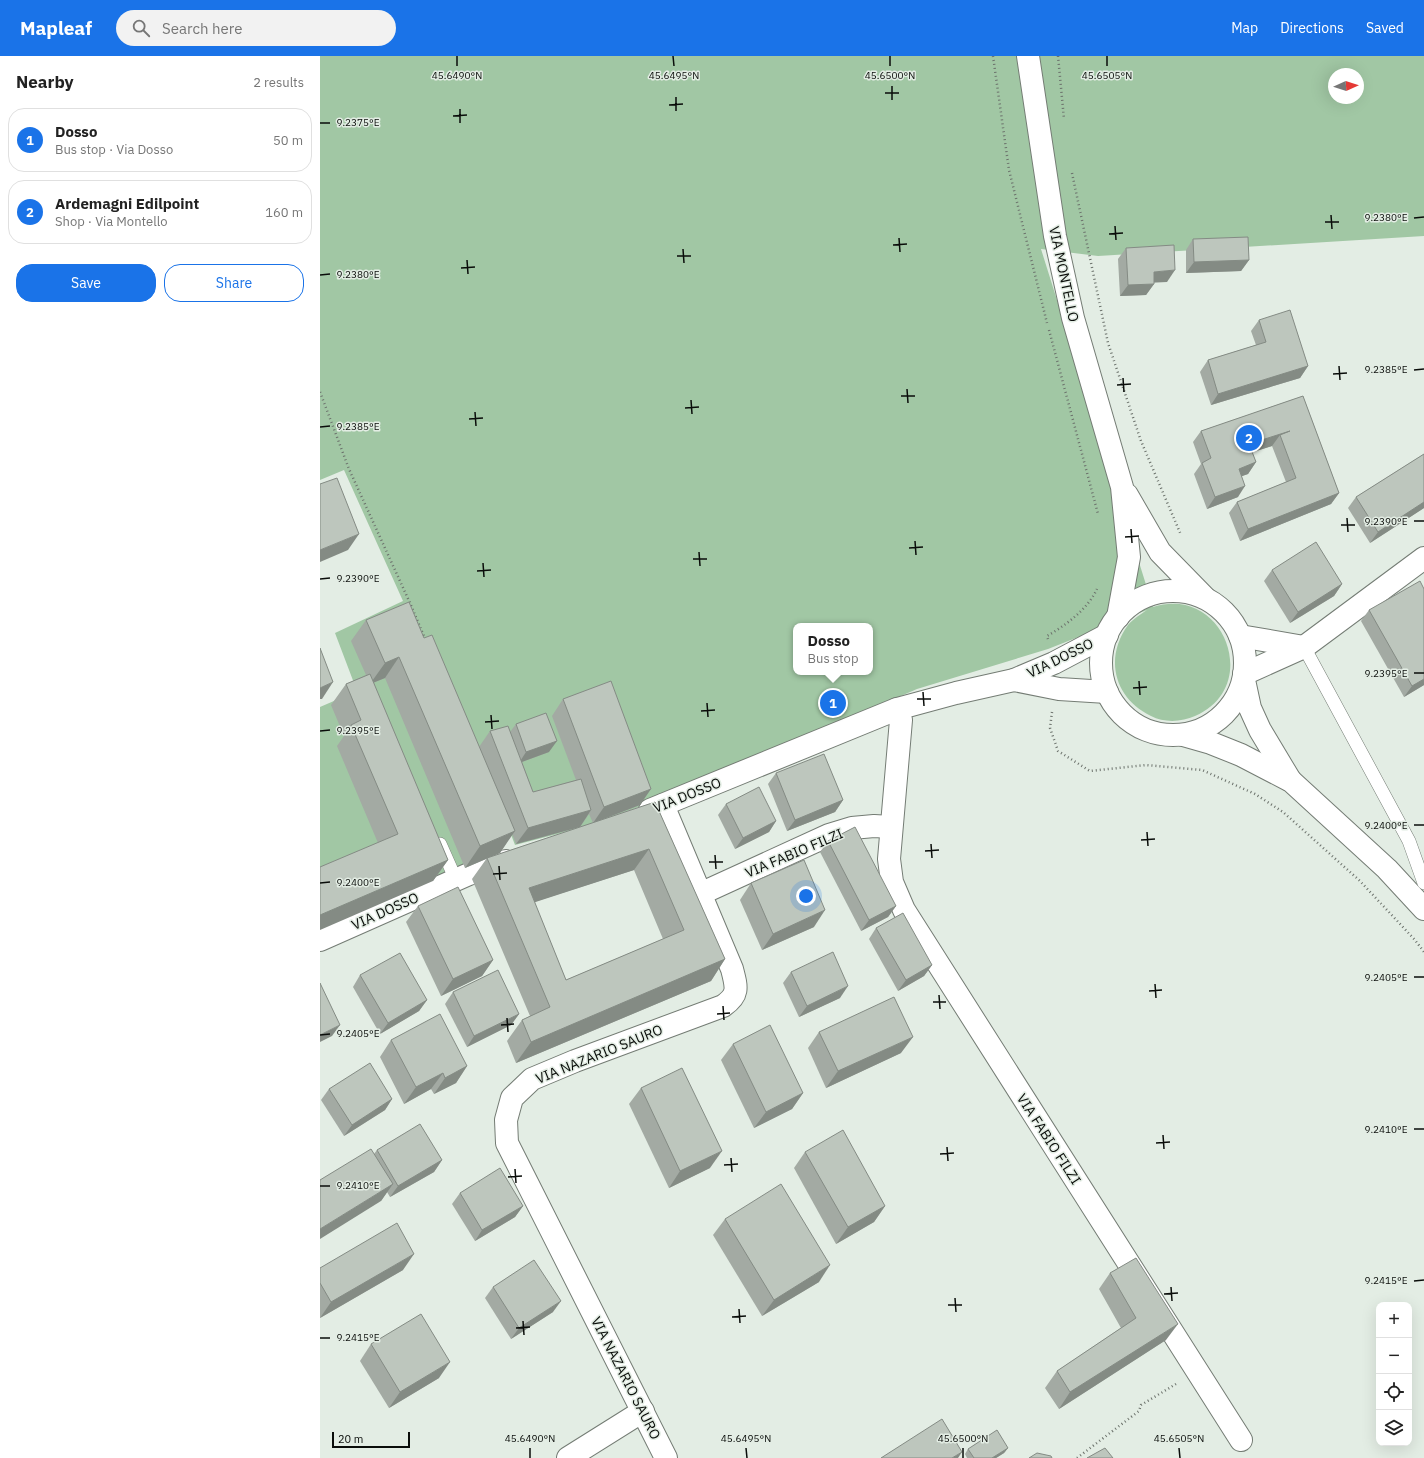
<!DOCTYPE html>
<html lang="en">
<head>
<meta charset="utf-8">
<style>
	body { margin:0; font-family:"IBM Plex Sans",sans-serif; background:#f2f2f2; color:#222 }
	.controls { position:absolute; right:12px; bottom:12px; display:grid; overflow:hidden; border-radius:8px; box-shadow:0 4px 16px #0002 }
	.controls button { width:36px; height:36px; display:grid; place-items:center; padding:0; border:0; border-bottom:1px solid #e0e0e0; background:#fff; color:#222; font:20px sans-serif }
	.compass { position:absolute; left:1008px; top:12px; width:36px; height:36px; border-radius:50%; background:#fff; box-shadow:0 4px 16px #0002; rotate:87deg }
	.scale { position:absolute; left:12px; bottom:10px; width:78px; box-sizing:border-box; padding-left:4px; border:2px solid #0a0d0a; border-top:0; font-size:11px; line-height:14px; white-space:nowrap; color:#0a0d0a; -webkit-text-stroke:3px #e3ede4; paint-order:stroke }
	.you { position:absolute; left:486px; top:840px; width:14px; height:14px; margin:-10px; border:3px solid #fff; border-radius:50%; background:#1a73e8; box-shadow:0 0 0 6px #1a73e833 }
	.badge { display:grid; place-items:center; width:26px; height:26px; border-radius:50%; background:#1a73e8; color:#fff; font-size:13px; font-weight:700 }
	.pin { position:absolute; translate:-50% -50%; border:2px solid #fff; box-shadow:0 1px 4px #0006 }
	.popup { position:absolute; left:473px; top:567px; width:80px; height:52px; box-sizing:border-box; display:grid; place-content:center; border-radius:8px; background:#fff; filter:drop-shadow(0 1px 3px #0005); font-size:13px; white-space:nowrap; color:#767676 }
	.popup b { font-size:15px; color:#222 }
	.popup::after { content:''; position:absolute; left:50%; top:100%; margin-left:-8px; border:8px solid transparent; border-top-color:#fff }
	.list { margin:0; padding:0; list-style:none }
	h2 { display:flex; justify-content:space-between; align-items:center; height:52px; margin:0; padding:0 16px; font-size:17px }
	h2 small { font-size:13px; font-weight:400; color:#767676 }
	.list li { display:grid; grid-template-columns:26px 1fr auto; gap:12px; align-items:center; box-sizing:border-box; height:64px; margin:0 8px 8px; padding:0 8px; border:1px solid #e0e0e0; border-radius:16px }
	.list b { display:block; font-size:15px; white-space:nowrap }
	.list p { margin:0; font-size:13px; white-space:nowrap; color:#767676 }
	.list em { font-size:13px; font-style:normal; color:#767676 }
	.actions { display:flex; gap:8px; padding:12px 16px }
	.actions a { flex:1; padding:9px 0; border:1px solid #1a73e8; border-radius:16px; text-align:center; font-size:14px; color:#1a73e8 }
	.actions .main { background:#1a73e8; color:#fff }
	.icon { flex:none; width:22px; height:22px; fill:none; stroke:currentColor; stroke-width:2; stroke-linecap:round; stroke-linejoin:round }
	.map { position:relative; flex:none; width:1104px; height:1402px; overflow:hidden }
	header { display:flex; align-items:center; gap:24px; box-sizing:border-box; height:56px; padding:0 20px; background:#1a73e8; color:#fff }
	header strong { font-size:19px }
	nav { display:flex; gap:22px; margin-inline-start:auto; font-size:14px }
	.search { width:280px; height:36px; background:#f2f2f2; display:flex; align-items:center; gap:10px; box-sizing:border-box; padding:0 14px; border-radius:22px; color:#767676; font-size:15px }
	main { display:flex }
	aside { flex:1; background:#fff }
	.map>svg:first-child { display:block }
</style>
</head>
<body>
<header>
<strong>Mapleaf</strong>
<div class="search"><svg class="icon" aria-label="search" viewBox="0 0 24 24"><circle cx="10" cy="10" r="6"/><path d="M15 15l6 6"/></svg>Search here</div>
<nav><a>Map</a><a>Directions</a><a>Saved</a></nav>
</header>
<main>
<aside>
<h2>Nearby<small>2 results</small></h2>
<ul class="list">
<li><span class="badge">1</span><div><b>Dosso</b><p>Bus stop · Via Dosso</p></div><em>50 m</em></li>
<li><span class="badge">2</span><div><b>Ardemagni Edilpoint</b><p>Shop · Via Montello</p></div><em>160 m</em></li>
</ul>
<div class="actions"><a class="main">Save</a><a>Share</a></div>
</aside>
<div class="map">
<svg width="1104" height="1402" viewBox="0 0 1104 1402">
	<rect width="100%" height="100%" fill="#e3ede4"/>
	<path fill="#a1c7a4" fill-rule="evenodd" d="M0,0H1104V180L778,200L721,193L833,551C904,528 943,631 875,660C862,666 844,667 831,660C794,642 784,602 808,569C813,563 821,558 827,554L728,593L597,633L373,730L272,769L195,789L158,693L143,699L182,797L0,876V651L37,635L15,577L83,545L24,414L0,424ZM1014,18H1038V42H1014ZM476,570H550V616H476Z"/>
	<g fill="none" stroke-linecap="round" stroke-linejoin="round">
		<defs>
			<g id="lane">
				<polyline points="984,591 1089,785 1104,827"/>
				<polyline points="120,788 136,824"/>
			</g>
			<g id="street">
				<polyline points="694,624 739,633 787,636"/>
				<polyline points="577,653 581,664 569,803 572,826 584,854 921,1384"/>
				<path d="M343,749L412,913C417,932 419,939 403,950L255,1005L212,1023L192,1042L186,1064L187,1087L346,1402"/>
				<polyline points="330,754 577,653 636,637 694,624 734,607 787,579"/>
				<polyline points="380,838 509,779 532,772 554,770 571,771"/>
				<polyline points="0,884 149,818 186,805"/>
				<polyline points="248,1402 323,1355"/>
			</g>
			<g id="secondary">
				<polyline points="708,0 735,180 753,262 802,431 809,501 798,561"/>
				<polyline points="807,439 840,496 884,541"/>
				<circle cx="853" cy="607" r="72"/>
				<polyline points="920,580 984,591"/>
				<polyline points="924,618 984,591 1104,502"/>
				<polyline points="924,624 930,652 940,674 970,724"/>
				<polyline points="863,679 891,687 921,699 971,725 1067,813 1104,853"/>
			</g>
		</defs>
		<use href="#lane" stroke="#747c74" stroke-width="14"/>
		<use href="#street" stroke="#747c74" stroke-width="24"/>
		<use href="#secondary" stroke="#747c74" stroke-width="24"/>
		<g stroke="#6c726c" stroke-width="2.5" stroke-dasharray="1 3" stroke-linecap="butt">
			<polyline points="673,0 689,114 727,267"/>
			<polyline points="738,0 744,63"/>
			<polyline points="752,117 788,287 821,385 861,479"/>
			<polyline points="729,274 778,458"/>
			<polyline points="0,336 29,413 90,547 106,585"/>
			<path d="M728,583L727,580C746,569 767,554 777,533"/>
			<polyline points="732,656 730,672 738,695 770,715 826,709 882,714 935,738 963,756 1039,824 1095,884 1104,896"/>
			<polyline points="757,1402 819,1355 821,1349 856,1328"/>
		</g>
		<use href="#lane" stroke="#fff" stroke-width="13"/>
		<use href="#street" stroke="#fff" stroke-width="22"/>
		<use href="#secondary" stroke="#fff" stroke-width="22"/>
	</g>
	<g fill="#a3aaa3" fill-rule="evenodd">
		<polygon points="873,183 929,204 921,215 866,217 866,194"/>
		<polygon points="806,192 847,226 834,226 834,228 826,239 800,240 798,203"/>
		<polygon points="939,264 988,310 980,322 891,349 880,316 888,304 936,289 931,275"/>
		<polygon points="983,340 1019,437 1011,448 920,485 909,457 917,446 966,426 952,390 932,396 936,406 928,418 922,420 918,441 887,453 874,418 881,408 873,386 881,375"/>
		<polygon points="1104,398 1104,452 1050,487 1028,452 1036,441"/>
		<polygon points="952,514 1022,528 1014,540 970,567 944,525"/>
		<polygon points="1104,533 1104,629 1084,641 1041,565 1049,554"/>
		<polygon points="46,564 104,582 159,691 170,675 190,676 196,668 229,696 202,706 213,736 256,724 232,660 243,643 320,749 273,767 269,758 260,771 196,788 192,778 180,797 145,812 65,622 53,627 128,804 113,825 58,787 17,690 24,680 11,649 26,628 46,619 31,585"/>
		<polygon points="456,717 523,744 515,756 467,775 448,728"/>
		<path d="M335,746L405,903L391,925L196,1007L187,985L202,964L210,960L152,823L167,802ZM314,814L343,883L246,924L214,846Z"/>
		<polygon points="406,748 456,765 449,776 415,793 398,759"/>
		<polygon points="508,785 576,850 568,861 541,875 500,796"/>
		<polygon points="431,827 494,871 442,894 420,844"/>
		<polygon points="98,850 173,904 162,920 121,940 86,866"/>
		<polygon points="556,872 612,909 604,920 578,935 549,883"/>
		<polygon points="471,916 520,942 479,961 463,927"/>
		<polygon points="40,919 107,944 99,955 60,978 33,931"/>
		<polygon points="133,936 199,958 191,969 147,991 125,948"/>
		<polygon points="499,976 581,997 506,1032 488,992"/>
		<polygon points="71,984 147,1010 136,1027 114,1038 111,1033 84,1048 60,1001"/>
		<polygon points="413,988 483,1037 472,1053 434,1072 401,1004"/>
		<polygon points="321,1032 390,1112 349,1132 309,1048"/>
		<polygon points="9,1033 72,1043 65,1054 24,1080 1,1044"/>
		<polygon points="57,1094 122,1104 114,1116 70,1141 67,1136 61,1145 54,1098"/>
		<polygon points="485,1096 565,1150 554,1166 516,1188 474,1112"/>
		<polygon points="140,1137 203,1150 195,1161 155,1185 132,1148"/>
		<polygon points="405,1163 499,1226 442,1260 393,1179"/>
		<polygon points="0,1212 83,1214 0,1262"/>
		<polygon points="790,1217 846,1284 739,1353 725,1332 737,1315 801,1272 779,1233"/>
		<polygon points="173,1231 233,1256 191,1283 165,1242"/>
		<polygon points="51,1288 119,1322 69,1352 40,1305"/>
		<polygon points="688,1392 684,1397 676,1402 647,1402 645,1398 648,1393"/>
	</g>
	<g fill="#848b84">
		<polygon points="929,204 921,215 866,217 874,206"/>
		<polygon points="855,214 847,226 826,227 834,216"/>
		<polygon points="834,228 826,239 800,240 808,229"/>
		<polygon points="988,310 980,322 891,349 898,338"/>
		<polygon points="970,375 960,379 952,390 921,400 929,388"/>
		<polygon points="936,406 928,418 911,424 919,413"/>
		<polygon points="925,430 918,441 887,453 895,441"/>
		<polygon points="1019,437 1011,448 920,485 928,473"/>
		<polygon points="1104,446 1104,452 1050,487 1058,476"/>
		<polygon points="39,478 28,494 0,506 0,494"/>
		<polygon points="1022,528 1014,540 970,567 978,556"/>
		<polygon points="79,601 65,622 50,628 65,607"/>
		<polygon points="1104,623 1104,629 1084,641 1092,630"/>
		<polygon points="13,626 2,643 0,643 0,632"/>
		<polygon points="237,685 229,696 199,707 206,696"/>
		<polygon points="331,733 320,749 273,767 284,751"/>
		<polygon points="523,744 515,756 467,775 475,764"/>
		<polygon points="271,754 260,771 196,788 208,772"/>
		<polygon points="456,765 449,776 415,793 423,782"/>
		<polygon points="195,775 180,797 145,812 160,790"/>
		<polygon points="329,793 314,814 194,853 209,832"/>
		<polygon points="128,804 113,825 0,874 0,859"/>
		<polygon points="576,850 568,861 541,875 549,864"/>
		<polygon points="505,854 494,871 442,894 453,878"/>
		<polygon points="405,903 391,925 196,1007 211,986"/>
		<polygon points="173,904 162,920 121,940 133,923"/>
		<polygon points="612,909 604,920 578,935 586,924"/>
		<polygon points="528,930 520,942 479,961 487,950"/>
		<polygon points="107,944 99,955 60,978 68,967"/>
		<polygon points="199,958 191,969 147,991 154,980"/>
		<polygon points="20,969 12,980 0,986 0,979"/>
		<polygon points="593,981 581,997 506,1032 518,1015"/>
		<polygon points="147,1010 136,1027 114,1038 125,1022"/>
		<polygon points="123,1017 111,1033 84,1048 96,1031"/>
		<polygon points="483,1037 472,1053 434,1072 446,1056"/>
		<polygon points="72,1043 65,1054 24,1080 32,1069"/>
		<polygon points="402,1095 390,1112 349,1132 360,1115"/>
		<polygon points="122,1104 114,1116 70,1141 78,1130"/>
		<polygon points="73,1128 61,1145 0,1183 0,1173"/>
		<polygon points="203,1150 195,1161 155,1185 162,1174"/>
		<polygon points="565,1150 554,1166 516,1188 528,1171"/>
		<polygon points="94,1198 83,1214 0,1262 11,1246"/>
		<polygon points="510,1209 499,1226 442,1260 454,1244"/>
		<polygon points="241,1245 233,1256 191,1283 199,1272"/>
		<polygon points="858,1268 846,1284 739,1353 750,1336"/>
		<polygon points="130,1306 119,1322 69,1352 80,1336"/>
		<polygon points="688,1392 684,1397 676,1402 672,1402"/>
		<polygon points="642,1396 638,1402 632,1402"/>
	</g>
	<g fill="#bdc6bd" stroke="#848b84" fill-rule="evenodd">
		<polygon points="928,181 929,204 874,206 873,183"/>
		<polygon points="854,189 855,214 834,216 834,228 808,229 806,192"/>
		<polygon points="970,254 988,310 898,338 888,304 946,286 939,264"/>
		<polygon points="983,340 1019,437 928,473 917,446 976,422 960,379 970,375 929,388 936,406 919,413 925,430 895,441 882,407 891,402 881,375"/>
		<polygon points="1104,398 1104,446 1058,476 1036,441"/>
		<polygon points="17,422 39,478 0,494 0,428"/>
		<polygon points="996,486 1022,528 978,556 952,514"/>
		<polygon points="1100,525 1104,533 1104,623 1092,630 1049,554"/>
		<polygon points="89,546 104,582 112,579 195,775 160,790 79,601 65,607 46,564"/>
		<polygon points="0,592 13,626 0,632"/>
		<polygon points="50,618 128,804 0,859 0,811 78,778 31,669 41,664 26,628"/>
		<polygon points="291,625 331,733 284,751 243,643"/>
		<polygon points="226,657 237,685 206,696 196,668"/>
		<polygon points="188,670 213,736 261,723 271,754 208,772 170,675"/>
		<polygon points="504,698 523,744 475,764 456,717"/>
		<polygon points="439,731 456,765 423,782 406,748"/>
		<path d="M335,746L405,903L211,986L202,964L230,951L167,802ZM329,793L364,874L246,924L209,832Z"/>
		<polygon points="535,771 576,850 549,864 508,785"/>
		<polygon points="484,804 505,854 453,878 431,827"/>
		<polygon points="138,831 173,904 133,923 98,850"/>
		<polygon points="583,857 612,909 586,924 556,872"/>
		<polygon points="513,896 528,930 487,950 471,916"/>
		<polygon points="80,897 107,944 68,967 40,919"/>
		<polygon points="178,914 199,958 154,980 133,936"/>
		<polygon points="0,927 20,969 0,979"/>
		<polygon points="574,941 593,981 518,1015 499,976"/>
		<polygon points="120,958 147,1010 125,1022 123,1017 96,1031 71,984"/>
		<polygon points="450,969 483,1037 446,1056 413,988"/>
		<polygon points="50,1007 72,1043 32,1069 9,1033"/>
		<polygon points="362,1012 402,1095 360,1115 321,1032"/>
		<polygon points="100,1068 122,1104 78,1130 57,1094"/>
		<polygon points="523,1074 565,1150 528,1171 485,1096"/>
		<polygon points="51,1093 73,1128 0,1173 0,1124"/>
		<polygon points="180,1112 203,1150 162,1174 140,1137"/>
		<polygon points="461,1128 510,1209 454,1244 405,1163"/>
		<polygon points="77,1167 94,1198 11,1246 0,1227 0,1212"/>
		<polygon points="816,1202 858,1268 750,1336 737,1315 816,1262 790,1217"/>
		<polygon points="214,1204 241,1245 199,1272 173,1231"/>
		<polygon points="101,1258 130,1306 80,1336 51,1288"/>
		<polygon points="622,1363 642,1396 632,1402 561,1402"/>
		<polygon points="677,1374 688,1392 672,1402 654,1402 648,1393"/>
		<polygon points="785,1392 793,1402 767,1402"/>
		<polygon points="717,1397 731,1400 732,1402 709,1402"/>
	</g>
	<path fill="none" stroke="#0a0d0a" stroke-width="1.5" d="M137,0V10M353,0L354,10M570,0V10M787,0V10M572,30V44M565,37H579M356,41V55M349,49L363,48M140,53V67M133,60L147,59M0,67H10M1011,159L1012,173M1094,162L1104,161M1005,166H1019M795,170L796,184M789,178L803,177M579,182L580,196M573,189L587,188M363,193L364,207M357,200H371M147,204L148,218M141,212L155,211M0,219L10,218M1019,310L1020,324M1094,314L1104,313M1013,318L1027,317M803,322L804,336M797,329L811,328M587,333L588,347M581,340H595M371,344L372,358M365,352L379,351M155,356L156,370M149,363L163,362M0,371L10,370M1027,462L1028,476M1094,465H1104M1021,469H1035M811,473L812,487M805,481L819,480M595,485L596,499M589,492L603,491M379,496L380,510M373,503H387M163,507L164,521M157,515L171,514M0,523L10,522M1094,617H1104M819,625L820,639M813,632L827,631M603,636L604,650M597,643H611M387,647L388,661M381,655L395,654M171,659L172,673M165,666L179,665M0,675L10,674M1094,769H1104M827,776L828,790M821,784L835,783M611,788L612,802M605,795L619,794M395,799L396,813M389,806H403M179,810L180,824M173,818L187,817M0,827L10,826M1094,921H1104M835,928L836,942M829,935L842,934M619,939L620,953M613,946H626M403,950L404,964M397,958L410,957M187,962L188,976M181,969L194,968M0,979L10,978M1094,1073H1104M843,1079L844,1093M836,1087L850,1086M627,1091L628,1105M620,1098L634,1097M411,1102L412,1116M404,1109L418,1108M195,1113L196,1127M188,1121L202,1120M0,1130H10M1094,1225L1104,1224M851,1231L852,1245M844,1238L858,1237M635,1242L636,1256M628,1249H642M419,1253L420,1267M412,1261L426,1260M203,1265L204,1279M196,1272L210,1271M0,1282H10M210,1392V1402M426,1392L427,1402M643,1392V1402M859,1392L860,1402"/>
	<g text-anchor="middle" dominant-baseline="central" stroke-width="3" stroke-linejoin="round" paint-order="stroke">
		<g font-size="14" fill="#0a0d0a" stroke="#e3ede4">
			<text transform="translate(744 218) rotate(78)">VIA MONTELLO</text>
			<text transform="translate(740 602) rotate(-26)">VIA DOSSO</text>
			<text transform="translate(367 739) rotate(-22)">VIA DOSSO</text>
			<text transform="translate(474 797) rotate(-23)">VIA FABIO FILZI</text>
			<text transform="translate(65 855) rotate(-24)">VIA DOSSO</text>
			<text transform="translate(279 998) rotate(-22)">VIA NAZARIO SAURO</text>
			<text transform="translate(729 1083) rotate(57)">VIA FABIO FILZI</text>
			<text transform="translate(306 1322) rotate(63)">VIA NAZARIO SAURO</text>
		</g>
	</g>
	<g font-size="10" text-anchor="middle" fill="#0a0d0a" stroke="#e3ede4" stroke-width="3" stroke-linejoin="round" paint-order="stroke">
		<text x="137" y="23">45.6490°N</text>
		<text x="354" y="23">45.6495°N</text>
		<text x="570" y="23">45.6500°N</text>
		<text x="787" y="23">45.6505°N</text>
		<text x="38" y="70">9.2375°E</text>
		<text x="1066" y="165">9.2380°E</text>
		<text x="38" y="222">9.2380°E</text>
		<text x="1066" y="317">9.2385°E</text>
		<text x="38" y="374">9.2385°E</text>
		<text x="1066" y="469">9.2390°E</text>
		<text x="38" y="526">9.2390°E</text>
		<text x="1066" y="621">9.2395°E</text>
		<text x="38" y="678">9.2395°E</text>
		<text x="1066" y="773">9.2400°E</text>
		<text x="38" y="830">9.2400°E</text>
		<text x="1066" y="925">9.2405°E</text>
		<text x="38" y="981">9.2405°E</text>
		<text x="1066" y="1077">9.2410°E</text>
		<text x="38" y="1133">9.2410°E</text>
		<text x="1066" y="1228">9.2415°E</text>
		<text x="38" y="1285">9.2415°E</text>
		<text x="210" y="1386">45.6490°N</text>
		<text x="426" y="1386">45.6495°N</text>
		<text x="643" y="1386">45.6500°N</text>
		<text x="859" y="1386">45.6505°N</text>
	</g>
</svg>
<div class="controls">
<button>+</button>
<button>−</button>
<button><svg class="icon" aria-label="locate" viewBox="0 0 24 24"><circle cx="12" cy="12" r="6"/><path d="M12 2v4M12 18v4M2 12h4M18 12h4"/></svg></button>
<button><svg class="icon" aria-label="layers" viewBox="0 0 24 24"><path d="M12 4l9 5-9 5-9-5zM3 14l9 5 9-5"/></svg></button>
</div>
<svg class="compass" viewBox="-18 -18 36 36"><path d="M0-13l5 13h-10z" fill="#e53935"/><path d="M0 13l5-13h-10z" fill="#767676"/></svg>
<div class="scale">20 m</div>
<div class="you"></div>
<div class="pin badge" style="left:513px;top:647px">1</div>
<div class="popup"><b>Dosso</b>Bus stop</div>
<div class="pin badge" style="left:929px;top:382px">2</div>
</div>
</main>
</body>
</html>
